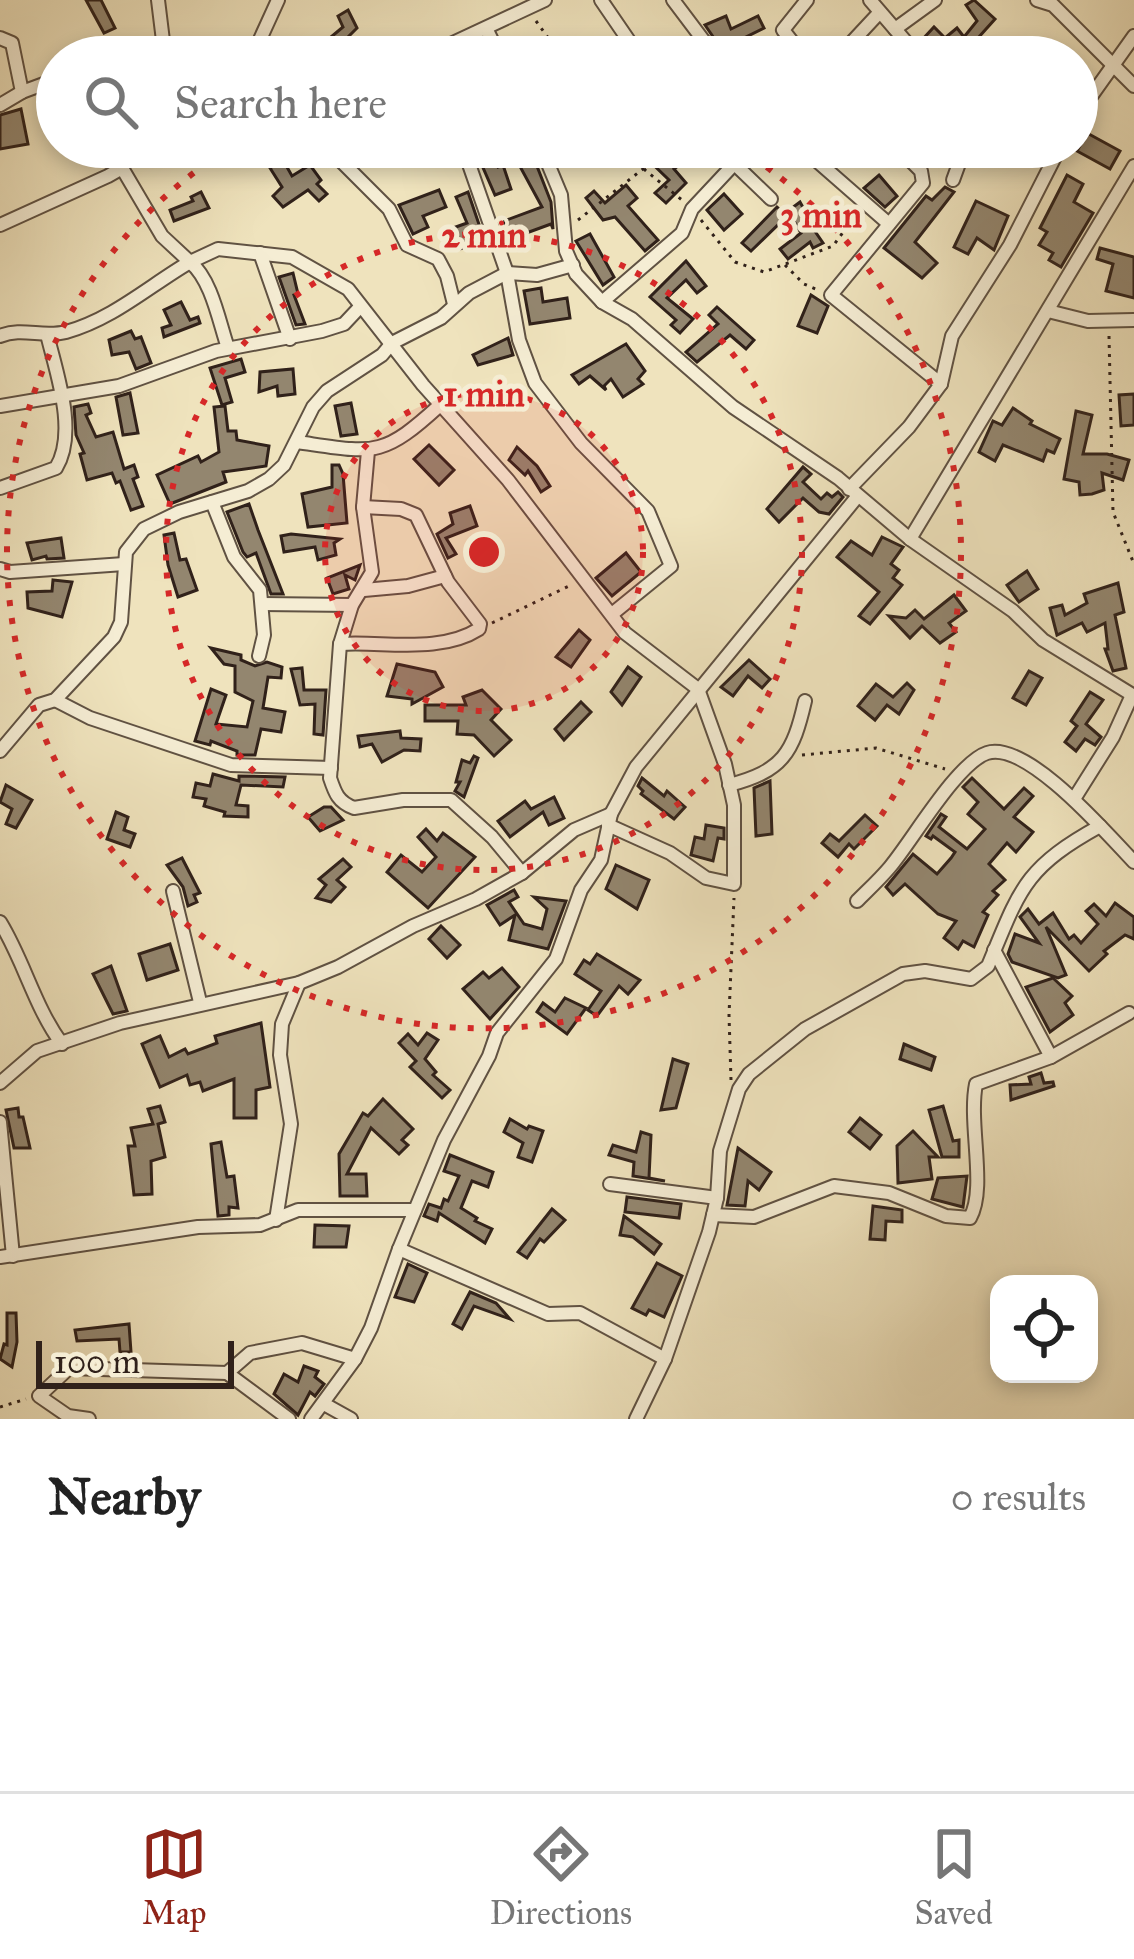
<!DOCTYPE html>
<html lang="en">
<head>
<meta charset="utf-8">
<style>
	body { margin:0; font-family:"IM FELL Great Primer",serif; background:#f2f2f2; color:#222 }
	.controls { position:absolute; right:36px; bottom:36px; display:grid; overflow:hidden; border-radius:24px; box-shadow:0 6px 18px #0003 }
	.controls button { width:108px; height:108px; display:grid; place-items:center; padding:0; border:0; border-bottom:3px solid #e0e0e0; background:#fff; color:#222; font:60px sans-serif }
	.scale { position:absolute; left:36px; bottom:30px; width:198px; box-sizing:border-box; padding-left:12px; border:6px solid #30211a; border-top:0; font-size:33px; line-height:42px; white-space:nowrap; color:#30211a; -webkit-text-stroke:9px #f5edd4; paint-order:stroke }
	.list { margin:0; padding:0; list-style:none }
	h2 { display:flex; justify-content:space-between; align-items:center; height:156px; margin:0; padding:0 48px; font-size:51px }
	h2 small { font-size:39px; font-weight:400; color:#767676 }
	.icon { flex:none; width:66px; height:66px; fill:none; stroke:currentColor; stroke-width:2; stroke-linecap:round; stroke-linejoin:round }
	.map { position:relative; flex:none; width:1134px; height:1419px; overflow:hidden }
	.search { position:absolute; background:#fff; box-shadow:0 6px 18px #0003; left:36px; right:36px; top:36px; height:132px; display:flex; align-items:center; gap:30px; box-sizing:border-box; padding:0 42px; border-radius:66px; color:#767676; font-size:45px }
	.sheet { height:372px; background:#fff }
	nav { display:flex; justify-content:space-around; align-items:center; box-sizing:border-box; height:168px; border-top:3px solid #e0e0e0; background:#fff; font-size:33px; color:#767676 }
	nav a { display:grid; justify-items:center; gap:6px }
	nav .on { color:#8f2418 }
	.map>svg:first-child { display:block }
</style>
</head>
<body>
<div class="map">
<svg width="1134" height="1419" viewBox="0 0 1134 1419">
	<rect width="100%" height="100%" fill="#efe3bd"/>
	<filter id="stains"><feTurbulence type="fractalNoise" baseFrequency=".00167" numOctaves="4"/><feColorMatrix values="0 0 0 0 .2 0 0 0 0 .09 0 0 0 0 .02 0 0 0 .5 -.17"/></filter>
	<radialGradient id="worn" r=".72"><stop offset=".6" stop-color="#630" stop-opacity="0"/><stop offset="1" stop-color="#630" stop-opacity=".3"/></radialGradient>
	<g fill="#93866f" stroke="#30211a" stroke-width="3">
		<polygon points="86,0 101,0 115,28 104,33"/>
		<polygon points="974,0 995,19 969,48 977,57 932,57 920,42 934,27 945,38 957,28 964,37 977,21 966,5"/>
		<polygon points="348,10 357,28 334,51 338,57 307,57 343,27 338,16"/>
		<polygon points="726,16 731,29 758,16 764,28 738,41 742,50 727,57 705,25"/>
		<polygon points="21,109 28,144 0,149 0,115"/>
		<polygon points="1087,133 1120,151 1110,169 1077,151"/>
		<polygon points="474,147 490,147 498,167 503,165 511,189 495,195"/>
		<polygon points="635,147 659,147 667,156 679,147 687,159 674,169 686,183 666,203 655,193 669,180"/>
		<polygon points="533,156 551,202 553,229 551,224 510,239 504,221 542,207 517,161"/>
		<polygon points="283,160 292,176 310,165 321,180 317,184 327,194 319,201 308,190 283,207 273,196 282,187 270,168"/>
		<polygon points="879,175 897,196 885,207 864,188"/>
		<polygon points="1067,175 1083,184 1074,202 1093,213 1061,267 1049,260 1053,253 1039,245 1047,232 1040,228"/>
		<polygon points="626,185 637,198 628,206 658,240 645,251 615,217 603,220 586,198 594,191 605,203"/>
		<polygon points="945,187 954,192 915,242 937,263 922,278 884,248 926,196 932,200"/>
		<polygon points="439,190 446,207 423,216 428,227 413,234 399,205"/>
		<polygon points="201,192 209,208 174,221 170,210 193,201 191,197"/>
		<polygon points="468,192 485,242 460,249 453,228 467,223 456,197"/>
		<polygon points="724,194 742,214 724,230 707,210"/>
		<polygon points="976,201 1008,216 994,250 977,238 968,254 954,247"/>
		<polygon points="800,202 805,211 803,214 823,243 813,248 810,242 788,259 780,249 801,233 788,211"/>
		<polygon points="777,207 787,216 751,251 742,243"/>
		<polygon points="590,234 614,277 603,285 576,241"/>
		<polygon points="1100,248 1134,257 1134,298 1106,291 1113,264 1097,259"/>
		<polygon points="686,261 706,286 697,293 686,280 667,298 693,319 680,333 671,325 676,320 650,297"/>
		<polygon points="293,273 298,294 294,295 305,324 296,325 279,277"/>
		<polygon points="541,288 543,302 567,298 570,318 530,324 524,291"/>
		<polygon points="811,295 828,306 817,333 798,326"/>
		<polygon points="181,302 190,320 198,317 200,323 164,337 162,328 171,325 164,310"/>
		<polygon points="717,307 754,340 746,349 730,335 697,362 686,352 718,324 709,315"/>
		<polygon points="131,331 135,339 141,337 151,363 136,369 129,352 112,355 109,340"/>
		<polygon points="508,338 513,355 478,365 473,355"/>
		<polygon points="626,344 645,371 638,379 643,384 623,397 611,379 604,386 606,390 590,376 579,384 572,375"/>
		<polygon points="241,359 245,372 225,378 232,402 222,405 210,368"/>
		<polygon points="293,369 295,394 278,396 277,386 259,392 260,372"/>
		<polygon points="130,393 138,433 123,435 116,397"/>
		<polygon points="1134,394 1134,425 1121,426 1119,395"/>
		<polygon points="351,403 357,434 341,436 335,406"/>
		<polygon points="88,404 91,413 86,415 96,437 113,432 124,469 134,465 138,477 133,479 143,506 131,510 120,481 116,483 112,473 87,480 80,454 84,453 76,435 74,407"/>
		<polygon points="225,406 228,431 236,431 237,440 269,446 266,466 223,472 226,482 170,504 157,475 198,456 201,462 219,452 214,407"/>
		<polygon points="1013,408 1032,421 1030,424 1060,439 1054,453 1047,450 1043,461 1003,445 995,461 979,452 993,421 1002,425"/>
		<polygon points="1076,411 1092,415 1083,454 1107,454 1129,460 1123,480 1102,473 1104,490 1092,494 1080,495 1079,482 1064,479"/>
		<polygon points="429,445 454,470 439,485 414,459"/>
		<polygon points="517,447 537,466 550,486 541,492 528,471 525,475 509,460"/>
		<polygon points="332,465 339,465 343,474 347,523 308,527 302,494 332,487"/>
		<polygon points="803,467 811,474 803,482 821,499 827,493 832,497 838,492 843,497 829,514 819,512 803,498 779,522 767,509"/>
		<polygon points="249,504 258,530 283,594 271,594 256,553 247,557 243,552 227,512"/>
		<polygon points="470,506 477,526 446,538 456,554 448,558 437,534 453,524 450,513"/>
		<polygon points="174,533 180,560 186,559 197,590 178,597 168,565 164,535"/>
		<polygon points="291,534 340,539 334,543 336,555 318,560 315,547 284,552 281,536"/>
		<polygon points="882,537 903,547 891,564 899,570 893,578 902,585 870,624 859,616 879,592 837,557 851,541 872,555"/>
		<polygon points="61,538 64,558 47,559 46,556 32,560 27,543"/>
		<polygon points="626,553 641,572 612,596 596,578"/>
		<polygon points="360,565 355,580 345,575 349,589 333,594 327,578"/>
		<polygon points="1027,571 1038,589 1019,602 1007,585"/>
		<polygon points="53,580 72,582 62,617 28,608 27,592 52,591"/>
		<polygon points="1118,583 1124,612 1115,615 1126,668 1113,671 1105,649 1108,649 1105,623 1087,632 1082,623 1057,635 1050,608 1062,605 1065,615 1087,603 1084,594"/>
		<polygon points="954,595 966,611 949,623 956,632 940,643 922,626 910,638 889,616 906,618 915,610 924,619"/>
		<polygon points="579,630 590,640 571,667 556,657"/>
		<polygon points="211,648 241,655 241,660 255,666 267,662 282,667 281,678 268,677 263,708 285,712 281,732 261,729 255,755 237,755 237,751 211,741 210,745 195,741 211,689 226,695 216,724 247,727 253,701 235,692 235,666 224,664"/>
		<polygon points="749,660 770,679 762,688 748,676 733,696 721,687"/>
		<polygon points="397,664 435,672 443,687 412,704 412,699 387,696"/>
		<polygon points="628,667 641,677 622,705 611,692"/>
		<polygon points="302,668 304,690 326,690 323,735 314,734 315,704 300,705 291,669"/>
		<polygon points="1029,671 1042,678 1026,705 1013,698"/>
		<polygon points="907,683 914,690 899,714 887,705 875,720 858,706 876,684 893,697"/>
		<polygon points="482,690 501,709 491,720 511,740 494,756 474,735 457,734 458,721 425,721 425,705 466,705 463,697"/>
		<polygon points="1090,692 1103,700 1086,724 1101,737 1095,745 1085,739 1076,751 1065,742 1077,726 1071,721"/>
		<polygon points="581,702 591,712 564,740 555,729"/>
		<polygon points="400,731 401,738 421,739 420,751 404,750 382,762 372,744 360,747 358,736"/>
		<polygon points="474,756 478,758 464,797 455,791 460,782 456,782 462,760 470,763"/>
		<polygon points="213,774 239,781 239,776 285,777 283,787 241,785 236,805 248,806 248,817 224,816 225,812 204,806 206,799 193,797 196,783 210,786"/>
		<polygon points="642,778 664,796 667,791 685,807 674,819 641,794 643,791 638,786"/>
		<polygon points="972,778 1004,809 1024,788 1033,796 1014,817 1033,832 1016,852 1007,843 989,864 1005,880 993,891 998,895 983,912 988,915 974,947 963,941 958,949 944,938 956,921 938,914 905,884 893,895 886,887 913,854 937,874 951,858 955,852 933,836 931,839 926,836 941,814 946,817 939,827 967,849 985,829 968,814 978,802 963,787"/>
		<polygon points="770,781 772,834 756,836 754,788"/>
		<polygon points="6,785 32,800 16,828 6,824 12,809 0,802"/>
		<polygon points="554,797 564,818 549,825 543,812 510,837 498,821 525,801 531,809"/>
		<polygon points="324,807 331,807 343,820 320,831 308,817"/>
		<polygon points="116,812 128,817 124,830 135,834 130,847 107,839"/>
		<polygon points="865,815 877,826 854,849 849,844 838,857 822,843 830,834 839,841"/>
		<polygon points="706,825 724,828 724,839 718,838 713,861 691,855 695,837 704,839"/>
		<polygon points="426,829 437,841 443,833 475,857 428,908 387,872 401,855 422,872 436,857 418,837"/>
		<polygon points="182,858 200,893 194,895 197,902 188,906 183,887 167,865"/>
		<polygon points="343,859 351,867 337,880 345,887 331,902 316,898 326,885 319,879"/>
		<polygon points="616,865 649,880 637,909 606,889"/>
		<polygon points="514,890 518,897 509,902 524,924 542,929 547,909 534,897 566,901 548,949 509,940 515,915 500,925 487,905"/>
		<polygon points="1115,903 1134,917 1134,939 1125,935 1104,951 1107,954 1089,971 1046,927 1066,975 1058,978 1012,962 1008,954 1015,934 1039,943 1020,917 1028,909 1039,924 1053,913 1069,939 1074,935 1081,943 1098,924 1086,911 1094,904 1106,916"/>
		<polygon points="441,926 460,945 447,958 429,939"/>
		<polygon points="170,944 178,970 147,980 139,954"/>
		<polygon points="597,954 640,980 628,994 619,986 597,1016 588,1010 601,991 575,974 584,960 590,964"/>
		<polygon points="111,966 127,1011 113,1014 93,974"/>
		<polygon points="502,968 519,987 490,1019 463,989 483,972 489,978"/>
		<polygon points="1053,978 1072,996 1065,1003 1073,1015 1050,1032 1026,987"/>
		<polygon points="565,998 586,1008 567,1034 537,1012 543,1003 555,1012"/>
		<polygon points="261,1023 270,1087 256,1090 256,1118 234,1118 234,1079 203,1091 200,1082 190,1085 187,1075 160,1087 142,1044 160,1036 169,1057 185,1049 188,1054 217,1043 215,1036"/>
		<polygon points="427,1033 438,1040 425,1059 436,1072 433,1075 450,1090 442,1098 410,1067 416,1061 399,1043 408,1034 418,1045"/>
		<polygon points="904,1044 935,1057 931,1070 900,1059"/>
		<polygon points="673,1059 688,1064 676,1108 661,1110"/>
		<polygon points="1041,1073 1044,1083 1053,1082 1054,1086 1011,1100 1010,1085 1031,1084 1029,1077"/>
		<polygon points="383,1099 413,1129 402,1140 408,1145 399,1154 371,1128 347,1174 366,1174 367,1196 340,1196 339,1154 363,1113 368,1116"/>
		<polygon points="160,1106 165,1122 158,1124 165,1157 151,1161 152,1194 134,1195 128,1146 135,1146 131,1128 153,1124 148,1109"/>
		<polygon points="943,1106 953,1141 959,1140 959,1157 942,1157 929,1110"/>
		<polygon points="18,1108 19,1117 23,1117 30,1148 14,1148 6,1110"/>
		<polygon points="860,1118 881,1135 870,1149 849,1132"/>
		<polygon points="510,1119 527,1129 529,1126 543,1131 532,1162 518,1157 523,1143 504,1132"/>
		<polygon points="913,1131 938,1157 929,1157 932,1179 898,1183 897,1146"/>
		<polygon points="641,1132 651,1135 649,1178 665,1181 633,1176 634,1162 609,1155 613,1145 636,1152"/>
		<polygon points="221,1142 227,1177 234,1176 238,1208 229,1207 229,1215 218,1216 211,1144"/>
		<polygon points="738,1148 771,1172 759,1190 748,1181 745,1206 727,1205"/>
		<polygon points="450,1155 493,1172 488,1187 472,1181 461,1208 477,1218 475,1221 492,1229 485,1243 439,1213 437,1221 424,1216 429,1204 441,1208 444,1199 448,1201 459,1176 444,1171"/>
		<polygon points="967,1176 963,1207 932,1199 938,1178"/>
		<polygon points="627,1197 681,1204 679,1218 625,1212"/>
		<polygon points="873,1206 902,1210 902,1222 886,1221 885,1240 870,1239"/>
		<polygon points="552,1209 565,1220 544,1242 540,1239 527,1258 518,1252"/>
		<polygon points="624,1216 661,1244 654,1254 633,1237 620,1235"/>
		<polygon points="315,1225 349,1226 346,1247 314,1247"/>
		<polygon points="657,1263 682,1276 664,1317 649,1310 646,1315 632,1308"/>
		<polygon points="408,1264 427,1273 414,1302 395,1297"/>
		<polygon points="470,1292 496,1303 510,1319 474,1306 462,1329 453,1324"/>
		<polygon points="7,1313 16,1313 17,1342 12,1367 0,1359 4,1344 7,1345"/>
		<polygon points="129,1324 131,1352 120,1352 119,1339 77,1341 75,1330"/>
		<polygon points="304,1366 318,1371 315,1377 324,1384 315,1396 310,1392 298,1415 274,1394 284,1374 298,1382"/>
	</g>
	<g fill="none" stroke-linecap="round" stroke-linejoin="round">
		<defs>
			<g id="street">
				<polyline points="158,0 165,57"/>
				<polyline points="601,0 640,57"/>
				<polyline points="673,0 716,57"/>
				<polyline points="870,0 919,57"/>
				<polyline points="1037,0 1053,5 1134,86"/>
				<polyline points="895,29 935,0"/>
				<polyline points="487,30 500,57"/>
				<polyline points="0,38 12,43 22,92 0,105"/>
				<polyline points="252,57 278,0"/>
				<polyline points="423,57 545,0"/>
				<polyline points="804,57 783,30 807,0"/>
				<polyline points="838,57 879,13"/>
				<polyline points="22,92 57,79"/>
				<polyline points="1077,116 1134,36"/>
				<polyline points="327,147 389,209 407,245 438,259 447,276 454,304"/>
				<polyline points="463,147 507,273 519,340 535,383 581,443 648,511 671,566 612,614"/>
				<polyline points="541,147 561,195 566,251 576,274 602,302 632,319 733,407 838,478 910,539 1013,611 1043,640 1134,696"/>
				<polyline points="717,147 771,199"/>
				<polyline points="801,147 889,224"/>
				<polyline points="897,147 921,171 923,183 831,295 941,384"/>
				<polyline points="122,168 162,236 190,262 218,249 292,257 348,289 423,385 508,480 625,633 698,689 725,764 734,805 734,884 706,878 670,853 608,825"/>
				<polyline points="953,180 965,147"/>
				<polyline points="0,225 108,176 122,168 127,153 146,147"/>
				<polyline points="260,253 290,339"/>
				<polyline points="602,302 682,233 692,209 750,147"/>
				<polyline points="1048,311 1088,321 1134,320"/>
				<path d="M0,336C22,327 43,338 66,332C113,319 149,286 190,262C212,280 219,322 228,348"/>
				<polyline points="0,406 119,386 216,351 322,331 344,324 359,308"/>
				<path d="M297,442C374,453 381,459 440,405"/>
				<path d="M368,451L363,507L372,572L352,605L340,644L330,778C335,793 338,802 354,808L403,800H451L492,837L522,873"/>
				<path d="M0,488L56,468C78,432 56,372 47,334"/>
				<polyline points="849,489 909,427 941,384 952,336 1010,245 1060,147"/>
				<polyline points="212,502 234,557 260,590 264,635 259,656"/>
				<polyline points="910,539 1134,166"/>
				<polyline points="0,569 10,572 124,564"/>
				<polyline points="364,590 408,586 445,576"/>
				<polyline points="262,604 352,605"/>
				<path d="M340,644C384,641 440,654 479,629L480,624L448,582L416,515L401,509L363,507"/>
				<polyline points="55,700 90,718 231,765 331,768"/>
				<polyline points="0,751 39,705 55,700 114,637 121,622 126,552 144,529 179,512 248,491 269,479 284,465 313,407 327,391 382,355 392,343 441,318 469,293 507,273 537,275 573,265"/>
				<path d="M729,785C783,771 793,753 805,701"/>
				<polyline points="1074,799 1113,737 1132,695"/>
				<polyline points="173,891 200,1002"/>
				<path d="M857,901C868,890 880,879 890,867C912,841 957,763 987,753C1027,740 1108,835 1134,862"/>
				<path d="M0,922C24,961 35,1008 62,1044"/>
				<polyline points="994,950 1051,1057"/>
				<polyline points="0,1083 37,1051 120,1023 299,983 338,967 413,926 476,899 522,873 574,830 611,814"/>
				<polyline points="0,1122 13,1256"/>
				<polyline points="610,1184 717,1198"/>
				<path d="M713,1215L754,1217L834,1186L889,1193L946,1216L970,1218C987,1188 968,1124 976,1084L1051,1057L1129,1013"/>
				<polyline points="276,1220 291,1124 280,1055 282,1024 299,983"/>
				<polyline points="399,1249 548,1314 580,1313 665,1359"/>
				<polyline points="0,1257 198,1227 260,1225 298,1210 415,1210"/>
				<polyline points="227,1373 250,1353 302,1343 355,1359"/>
				<polyline points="324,1404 351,1419"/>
				<polyline points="89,1419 68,1416 39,1396 69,1368 227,1373 289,1419"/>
				<polyline points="311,1419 355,1359 371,1328 399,1249 444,1140 489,1056 497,1033 556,959 581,890 601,860 611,814 636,767 857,497"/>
				<path d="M636,1419L665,1359L709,1232L717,1198L720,1151L739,1089L749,1074L805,1029L903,974L925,971L971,979L988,966C1020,889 1024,868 1100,826"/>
			</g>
		</defs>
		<use href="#street" stroke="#605243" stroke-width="16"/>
		<g stroke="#30211a" stroke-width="3" stroke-dasharray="3 6" stroke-linecap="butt">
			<polyline points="536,21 562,57"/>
			<polyline points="677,57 690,48"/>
			<polyline points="628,147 645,170 682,200"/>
			<polyline points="578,220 671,147"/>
			<polyline points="701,220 735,262 764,272 833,246 858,212"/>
			<polyline points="785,265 804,284 818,290"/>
			<polyline points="1109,336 1113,512 1134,564"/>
			<polyline points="492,623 569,586"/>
			<polyline points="802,755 876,748 945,769"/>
			<polyline points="731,1080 729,1015 734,898"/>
			<polyline points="0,1407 26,1399"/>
		</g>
		<use href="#street" stroke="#f5edd4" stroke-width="12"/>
	</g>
	<circle cx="484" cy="552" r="159" fill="#d62828" fill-opacity=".12"/>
	<g fill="none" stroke="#d62828" stroke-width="6" stroke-dasharray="6 12">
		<circle cx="484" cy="552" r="159"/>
		<circle cx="484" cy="552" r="318"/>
		<path d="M737 147A477 477 0 1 1 231 147"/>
	</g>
	<circle cx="484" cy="552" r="18" fill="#d62828" stroke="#f5edd4" stroke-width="6"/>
	<g font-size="36" text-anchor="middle" font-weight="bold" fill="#d62828" stroke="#f5edd4" stroke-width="10" stroke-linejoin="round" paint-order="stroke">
		<text x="821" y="227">3 min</text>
		<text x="484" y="247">2 min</text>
		<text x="484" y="406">1 min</text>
	</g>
	<rect width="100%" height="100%" filter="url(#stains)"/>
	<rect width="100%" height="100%" fill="url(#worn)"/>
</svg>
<div class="controls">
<button><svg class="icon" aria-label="locate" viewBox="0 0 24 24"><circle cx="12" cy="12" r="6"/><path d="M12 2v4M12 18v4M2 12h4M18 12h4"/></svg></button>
</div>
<div class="scale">100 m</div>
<div class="search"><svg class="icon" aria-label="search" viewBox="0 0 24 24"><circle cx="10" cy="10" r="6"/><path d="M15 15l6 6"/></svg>Search here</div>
</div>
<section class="sheet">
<h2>Nearby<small>0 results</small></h2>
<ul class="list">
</ul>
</section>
<nav>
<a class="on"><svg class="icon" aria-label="map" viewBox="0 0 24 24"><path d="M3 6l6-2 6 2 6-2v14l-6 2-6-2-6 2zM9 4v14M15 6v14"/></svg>Map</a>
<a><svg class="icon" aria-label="directions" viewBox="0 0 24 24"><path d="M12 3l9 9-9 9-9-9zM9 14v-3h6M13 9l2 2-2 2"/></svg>Directions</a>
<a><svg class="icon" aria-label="saved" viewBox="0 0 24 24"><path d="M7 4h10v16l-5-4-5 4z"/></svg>Saved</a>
</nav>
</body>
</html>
